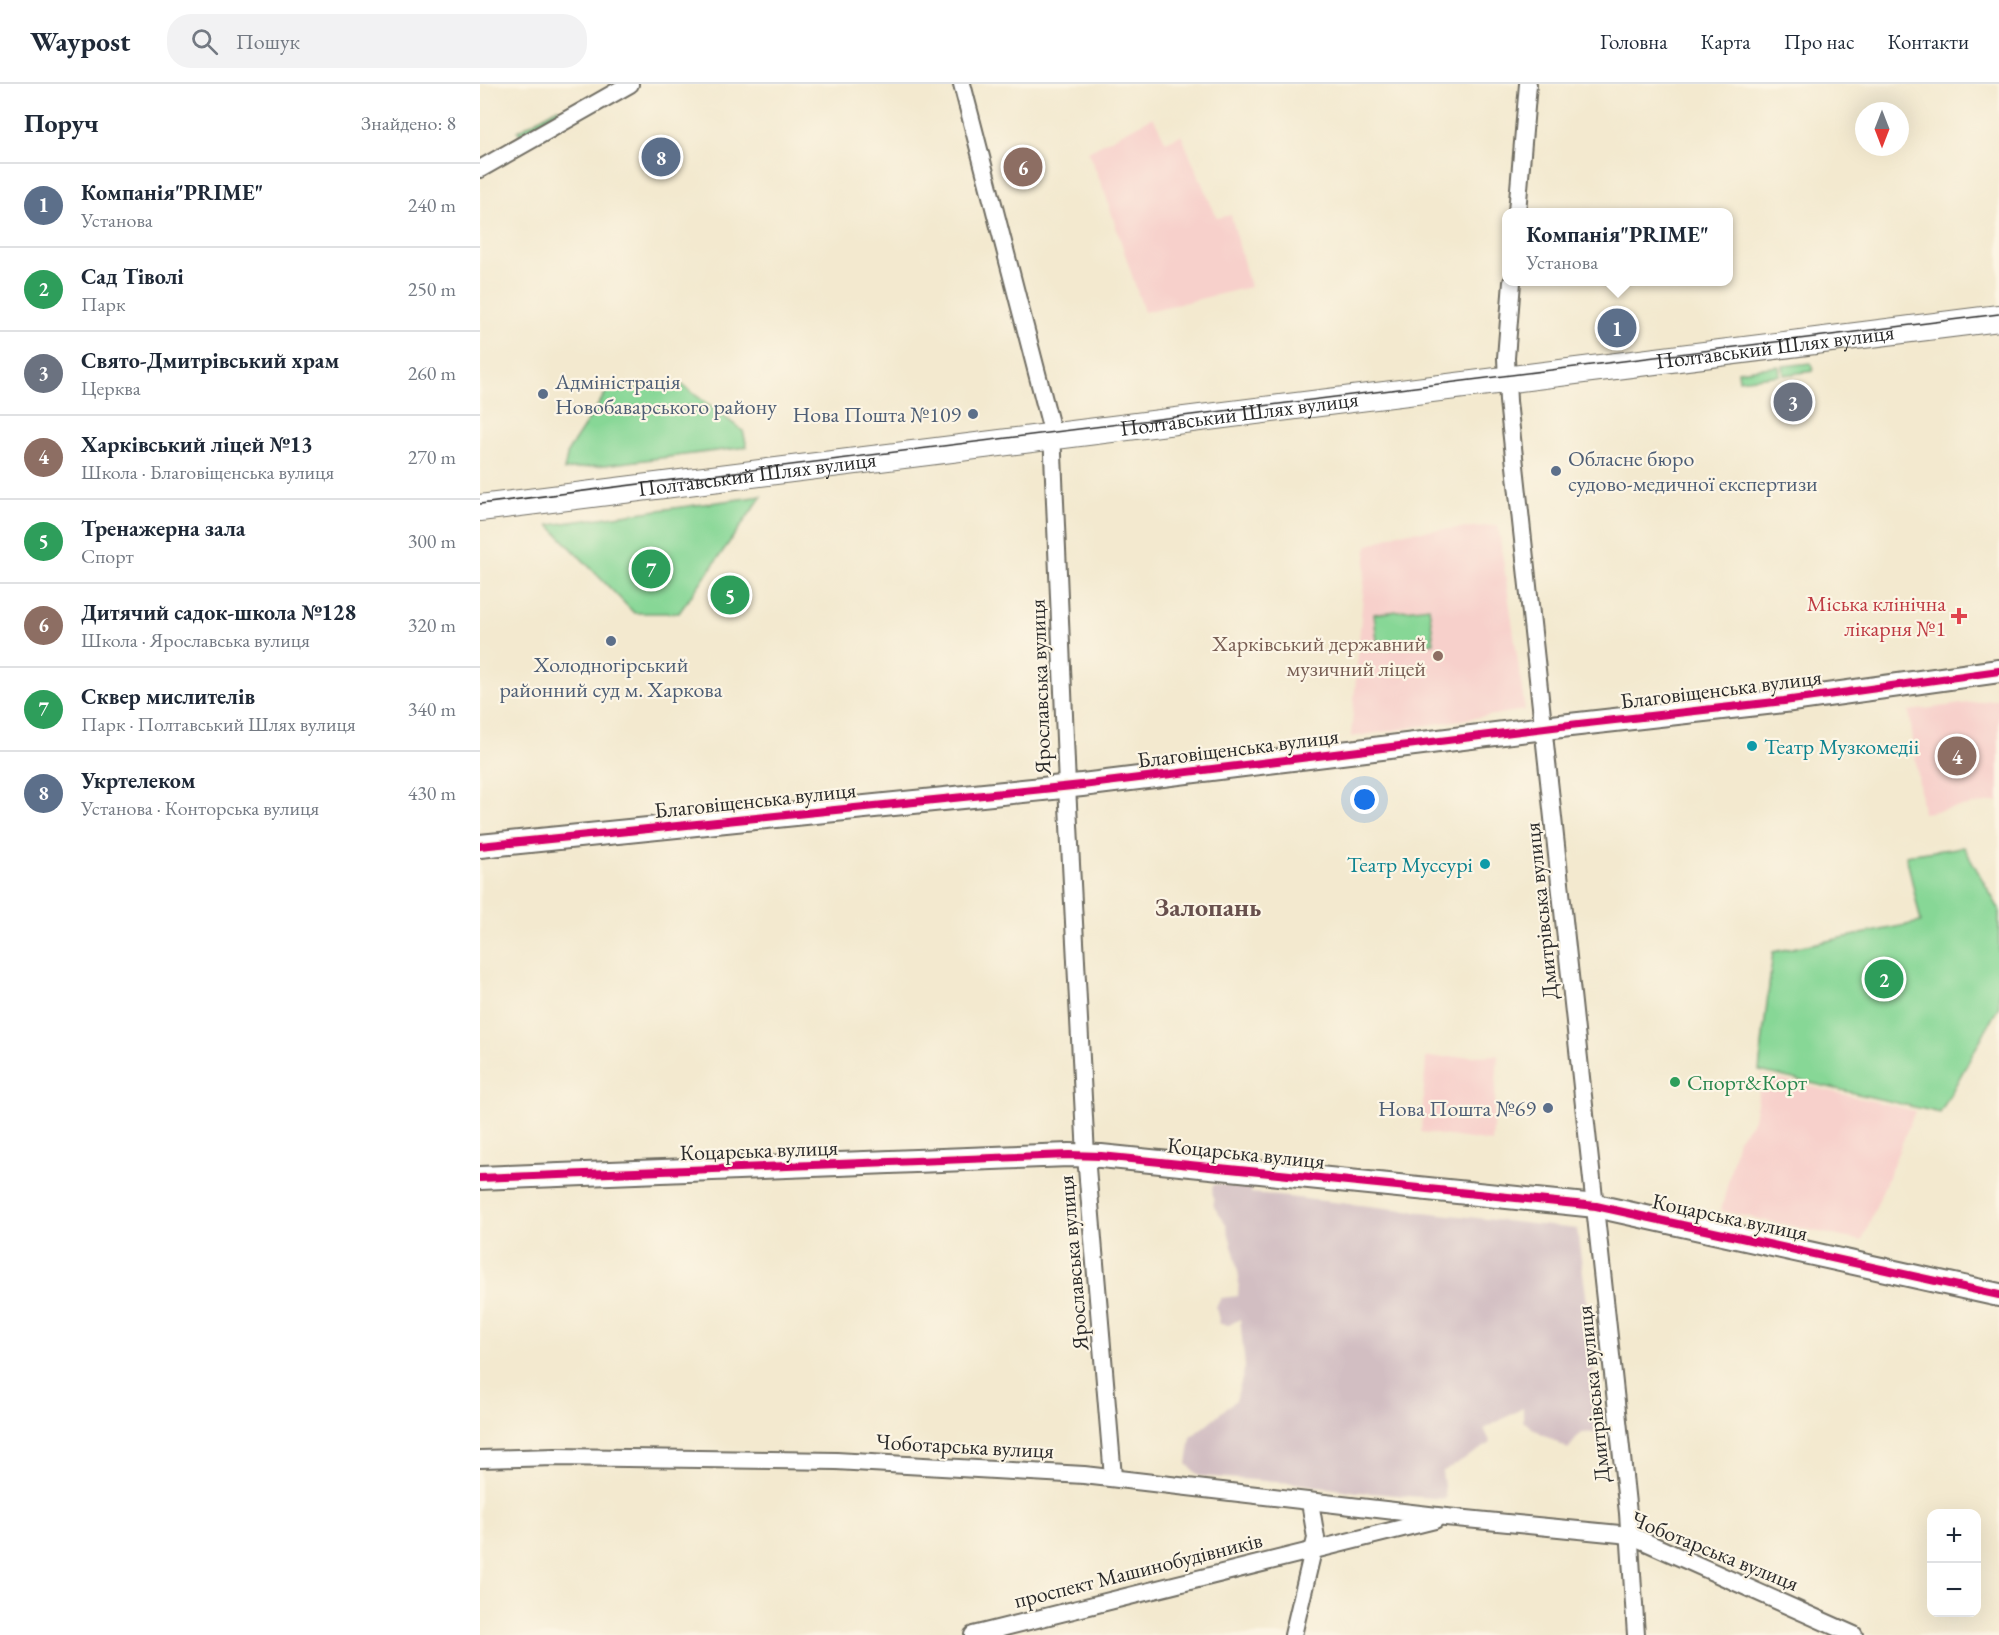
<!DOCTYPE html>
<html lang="uk">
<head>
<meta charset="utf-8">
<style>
	body { margin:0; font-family:"EB Garamond",serif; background:#f2f2f3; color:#1f2937 }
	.controls { position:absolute; right:18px; bottom:18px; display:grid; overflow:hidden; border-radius:12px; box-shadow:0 6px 24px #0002 }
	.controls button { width:54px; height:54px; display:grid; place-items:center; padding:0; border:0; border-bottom:2px solid #e0e1e3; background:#fff; color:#1f2937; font:30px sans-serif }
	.compass { position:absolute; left:1375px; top:18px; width:54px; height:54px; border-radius:50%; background:#fff; box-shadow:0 6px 24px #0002; rotate:180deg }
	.you { position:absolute; left:885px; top:716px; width:21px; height:21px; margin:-15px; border:4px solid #fff; border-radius:50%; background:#1a73e8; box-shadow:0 0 0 9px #1a73e833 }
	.badge { display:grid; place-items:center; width:39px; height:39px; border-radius:50%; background:#111827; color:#fff; font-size:20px; font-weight:700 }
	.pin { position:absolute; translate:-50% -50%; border:3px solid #fff; box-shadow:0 2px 6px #0006 }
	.popup { position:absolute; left:1022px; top:124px; width:231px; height:78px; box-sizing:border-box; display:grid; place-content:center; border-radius:12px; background:#fff; filter:drop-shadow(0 2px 4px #0005); font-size:20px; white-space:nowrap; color:#747a83 }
	.popup b { font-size:22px; color:#1f2937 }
	.popup::after { content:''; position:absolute; left:50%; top:100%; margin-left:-12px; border:12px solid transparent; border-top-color:#fff }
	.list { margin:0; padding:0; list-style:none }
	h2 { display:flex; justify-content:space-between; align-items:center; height:78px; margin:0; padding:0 24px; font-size:26px }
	h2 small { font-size:20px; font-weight:400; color:#747a83 }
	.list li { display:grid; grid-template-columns:39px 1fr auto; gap:18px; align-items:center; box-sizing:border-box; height:84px; padding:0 24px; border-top:2px solid #e0e1e3 }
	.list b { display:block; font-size:22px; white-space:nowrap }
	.list p { margin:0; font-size:20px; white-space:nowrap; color:#747a83 }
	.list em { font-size:20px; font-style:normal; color:#747a83 }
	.icon { flex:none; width:33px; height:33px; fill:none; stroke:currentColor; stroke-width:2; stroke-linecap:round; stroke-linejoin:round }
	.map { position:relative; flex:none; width:1519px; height:1551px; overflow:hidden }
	header { display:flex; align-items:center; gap:36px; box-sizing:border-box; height:84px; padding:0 30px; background:#fff; border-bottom:2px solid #e0e1e3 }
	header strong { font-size:28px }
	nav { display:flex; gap:33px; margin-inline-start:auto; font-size:21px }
	.search { width:420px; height:54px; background:#f2f2f3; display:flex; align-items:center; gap:15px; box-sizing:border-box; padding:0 21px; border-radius:24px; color:#747a83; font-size:22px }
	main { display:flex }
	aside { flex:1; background:#fff }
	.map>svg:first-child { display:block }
</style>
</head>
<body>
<header>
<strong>Waypost</strong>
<div class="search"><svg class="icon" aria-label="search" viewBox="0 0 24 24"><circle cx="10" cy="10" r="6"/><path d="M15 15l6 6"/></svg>Пошук</div>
<nav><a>Головна</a><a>Карта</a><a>Про нас</a><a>Контакти</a></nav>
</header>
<main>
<aside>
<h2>Поруч<small>Знайдено: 8</small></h2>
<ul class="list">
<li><span class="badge" style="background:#5c6f8a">1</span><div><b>Компанія&quot;PRIME&quot;</b><p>Установа</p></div><em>240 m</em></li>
<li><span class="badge" style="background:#2e9e5b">2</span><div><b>Сад Тіволі</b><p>Парк</p></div><em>250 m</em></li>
<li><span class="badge" style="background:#6b7280">3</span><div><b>Свято-Дмитрівський храм</b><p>Церква</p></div><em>260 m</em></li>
<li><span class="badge" style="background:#8d6e63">4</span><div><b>Харківський ліцей №13</b><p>Школа · Благовіщенська вулиця</p></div><em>270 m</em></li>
<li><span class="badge" style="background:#2e9e5b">5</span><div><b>Тренажерна зала</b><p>Спорт</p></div><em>300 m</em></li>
<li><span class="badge" style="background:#8d6e63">6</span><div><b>Дитячий садок-школа №128</b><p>Школа · Ярославська вулиця</p></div><em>320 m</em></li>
<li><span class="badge" style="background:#2e9e5b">7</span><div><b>Сквер мислителів</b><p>Парк · Полтавський Шлях вулиця</p></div><em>340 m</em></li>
<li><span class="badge" style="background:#5c6f8a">8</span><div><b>Укртелеком</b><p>Установа · Конторська вулиця</p></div><em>430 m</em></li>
</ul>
</aside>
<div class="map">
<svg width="1519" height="1551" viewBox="0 0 1519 1551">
	<rect width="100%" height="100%" fill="#fcf5e5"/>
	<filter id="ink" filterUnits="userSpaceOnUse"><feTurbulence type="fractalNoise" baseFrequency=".0167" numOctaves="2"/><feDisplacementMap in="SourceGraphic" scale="12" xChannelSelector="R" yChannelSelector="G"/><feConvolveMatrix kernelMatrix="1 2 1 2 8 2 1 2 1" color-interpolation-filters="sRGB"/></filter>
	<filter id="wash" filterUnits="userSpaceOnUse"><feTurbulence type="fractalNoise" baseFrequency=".008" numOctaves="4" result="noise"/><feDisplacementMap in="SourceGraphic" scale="24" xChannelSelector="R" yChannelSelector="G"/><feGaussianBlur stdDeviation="1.35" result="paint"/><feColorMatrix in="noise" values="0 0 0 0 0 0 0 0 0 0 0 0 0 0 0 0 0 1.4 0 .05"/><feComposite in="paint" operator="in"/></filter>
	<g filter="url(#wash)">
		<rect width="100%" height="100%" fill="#f3e9cf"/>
		<g fill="#f7d0cb">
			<polygon points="673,33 686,58 701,51 737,134 751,131 770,203 664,228 626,112 608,67"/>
			<polygon points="1018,441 1045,626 871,653 887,462 918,449"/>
			<polygon points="1519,615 1519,717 1443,729 1429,627"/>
			<polygon points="1018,971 1012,1058 941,1048 946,974"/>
			<polygon points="1282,991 1435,1027 1382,1157 1241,1127 1258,1055 1274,1035"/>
		</g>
		<polygon fill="#d2bec2" points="735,1100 771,1104 771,1109 1097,1145 1107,1218 1119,1348 1101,1349 1088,1365 1054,1345 1043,1337 1043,1324 1004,1345 1011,1359 962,1388 966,1415 877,1408 813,1399 719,1392 707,1380 711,1353 756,1316 765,1283 760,1235 749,1241 740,1240 736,1223 741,1214 758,1212 759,1193 755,1172 746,1140 734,1123 732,1103"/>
		<g fill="#87d796" stroke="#598160" stroke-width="1.5">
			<polygon points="78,24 80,28 40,51 38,47"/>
			<polygon points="1331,279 1333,287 1304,291 1303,282"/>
			<polygon points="1299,282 1300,291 1259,296 1258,287"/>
			<polygon points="201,300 263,347 267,363 84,386 88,367 127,307"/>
			<polygon points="282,412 199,529 154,529 69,441"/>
			<polygon points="949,523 954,559 898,566 894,530"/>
			<polygon points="1484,763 1519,825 1519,922 1460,1029 1279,987 1293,868 1441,838 1426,771"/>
		</g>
	</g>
	<g filter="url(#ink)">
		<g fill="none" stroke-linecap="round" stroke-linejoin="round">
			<defs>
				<g id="street">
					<polyline points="482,0 572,347 587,702 606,1072 633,1393"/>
					<polyline points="0,85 150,0"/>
					<polyline points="1037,128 1048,0"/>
					<polyline points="1032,198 1026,274 1028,317 1148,1429 1156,1551"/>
					<polyline points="0,1375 75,1373 356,1377 604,1391 966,1433 1150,1451 1374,1551"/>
					<polyline points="493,1551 955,1436"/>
					<polyline points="813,1551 836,1454 830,1418"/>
				</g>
				<g id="secondary">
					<polyline points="0,762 602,701 1081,642 1304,617 1519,587"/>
					<polyline points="0,1094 589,1071 621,1072 1116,1122 1519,1211"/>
				</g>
				<g id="primary">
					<path id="s1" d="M0,424L1519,234"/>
				</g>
			</defs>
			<use href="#street" stroke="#716e64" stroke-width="20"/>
			<use href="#secondary" stroke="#716e64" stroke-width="26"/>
			<use href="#primary" stroke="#716e64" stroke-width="28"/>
			<use href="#street" stroke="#fff" stroke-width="16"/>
			<use href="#secondary" stroke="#fff" stroke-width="22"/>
			<use href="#primary" stroke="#fff" stroke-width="26"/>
			<polyline stroke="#2b2b2b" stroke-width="1.5" points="0,420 1519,230"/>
			<defs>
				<g id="cycleway">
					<polyline points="0,762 602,701 1081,642 1304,617 1519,587"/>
					<polyline points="0,1094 589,1071 621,1072 1116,1122 1519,1211"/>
				</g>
			</defs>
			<use href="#cycleway" stroke="#fcf5e5" stroke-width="11"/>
			<use href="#cycleway" stroke="#d6006c" stroke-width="8"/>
		</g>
	</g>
	<g fill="#5c6f8a" stroke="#fcf5e5" stroke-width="2">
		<circle cx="63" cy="310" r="6"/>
		<circle cx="493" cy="330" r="6"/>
		<circle cx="1076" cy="387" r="6"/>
		<circle cx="131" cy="557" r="6"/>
		<circle cx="1068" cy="1024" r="6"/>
	</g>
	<path fill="#e0444e" stroke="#fcf5e5" stroke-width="2" d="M1476 523h6v6h6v6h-6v6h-6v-6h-6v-6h6z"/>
	<circle fill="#8d6e63" stroke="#fcf5e5" stroke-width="2" cx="958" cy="572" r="6"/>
	<g fill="#0f9aa8" stroke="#fcf5e5" stroke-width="2">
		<circle cx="1272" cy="662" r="6"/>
		<circle cx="1005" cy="780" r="6"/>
	</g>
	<circle fill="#2e9e5b" stroke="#fcf5e5" stroke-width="2" cx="1195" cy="998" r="6"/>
	<g text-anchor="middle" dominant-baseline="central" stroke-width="4.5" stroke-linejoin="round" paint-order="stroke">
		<g font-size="22" fill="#2b2b2b" stroke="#fcf5e5">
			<text stroke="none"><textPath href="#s1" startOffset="1305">Полтавський Шлях вулиця</textPath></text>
			<text stroke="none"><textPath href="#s1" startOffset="765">Полтавський Шлях вулиця</textPath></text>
			<text stroke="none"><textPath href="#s1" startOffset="279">Полтавський Шлях вулиця</textPath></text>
			<text transform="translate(560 603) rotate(-92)">Ярославська вулиця</text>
			<text transform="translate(1241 605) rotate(-7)">Благовіщенська вулиця</text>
			<text transform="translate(758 664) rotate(-7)">Благовіщенська вулиця</text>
			<text transform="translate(275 716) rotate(-6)">Благовіщенська вулиця</text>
			<text transform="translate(1061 827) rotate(-96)">Дмитрівська вулиця</text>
			<text transform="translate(279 1066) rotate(-2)">Коцарська вулиця</text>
			<text transform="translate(766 1069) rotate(6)">Коцарська вулиця</text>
			<text transform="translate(1250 1133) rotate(12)">Коцарська вулиця</text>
			<text transform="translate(593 1179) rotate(-95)">Ярославська вулиця</text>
			<text transform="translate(1113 1310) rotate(-96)">Дмитрівська вулиця</text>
			<text transform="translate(485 1362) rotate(3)">Чоботарська вулиця</text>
			<text transform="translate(1235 1467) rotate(22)">Чоботарська вулиця</text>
			<text transform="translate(658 1486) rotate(-14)">проспект Машинобудівників</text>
		</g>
		<g font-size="22" fill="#4e5e75" stroke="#fcf5e5" text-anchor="start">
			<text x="75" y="297">Адміністрація<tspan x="75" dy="25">Новобаварського району</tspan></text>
			<text x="481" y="330" text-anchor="end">Нова Пошта №109</text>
			<text x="1088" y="374">Обласне бюро<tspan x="1088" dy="25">судово-медичної експертизи</tspan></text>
			<text x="131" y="580" text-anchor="middle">Холодногірський<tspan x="131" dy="25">районний суд м. Харкова</tspan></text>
			<text x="1056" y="1024" text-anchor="end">Нова Пошта №69</text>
		</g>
		<g font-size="22" fill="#be3a42" stroke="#fcf5e5" text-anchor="end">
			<text x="1466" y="519">Міська клінічна<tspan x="1466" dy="25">лікарня №1</tspan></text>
		</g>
		<g font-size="22" fill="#785e54" stroke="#fcf5e5" text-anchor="end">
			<text x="946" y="559">Харківський державний<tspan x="946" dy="25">музичний ліцей</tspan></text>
		</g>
		<g font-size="22" fill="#0d838f" stroke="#fcf5e5" text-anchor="start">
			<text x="1284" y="662">Театр Музкомедіі</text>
			<text x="993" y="780" text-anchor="end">Театр Муссурі</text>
		</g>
		<g font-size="22" fill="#27864d" stroke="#fcf5e5" text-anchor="start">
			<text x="1207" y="998">Спорт&amp;Корт</text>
		</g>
		<g font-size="26" font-weight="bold" fill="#68504d" stroke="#fcf5e5">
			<text x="728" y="823">Залопань</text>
		</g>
	</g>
</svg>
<div class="controls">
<button>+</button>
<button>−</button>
</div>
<svg class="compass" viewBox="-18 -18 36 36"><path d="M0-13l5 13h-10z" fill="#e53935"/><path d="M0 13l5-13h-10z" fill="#747a83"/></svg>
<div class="you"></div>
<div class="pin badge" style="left:1137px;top:244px;background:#5c6f8a">1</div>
<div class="popup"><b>Компанія&quot;PRIME&quot;</b>Установа</div>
<div class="pin badge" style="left:1404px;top:895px;background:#2e9e5b">2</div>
<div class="pin badge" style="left:1313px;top:318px;background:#6b7280">3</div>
<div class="pin badge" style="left:1477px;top:672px;background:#8d6e63">4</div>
<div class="pin badge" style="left:250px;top:511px;background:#2e9e5b">5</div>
<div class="pin badge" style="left:543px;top:83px;background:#8d6e63">6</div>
<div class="pin badge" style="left:171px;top:485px;background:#2e9e5b">7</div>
<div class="pin badge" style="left:181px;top:73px;background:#5c6f8a">8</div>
</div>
</main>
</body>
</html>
